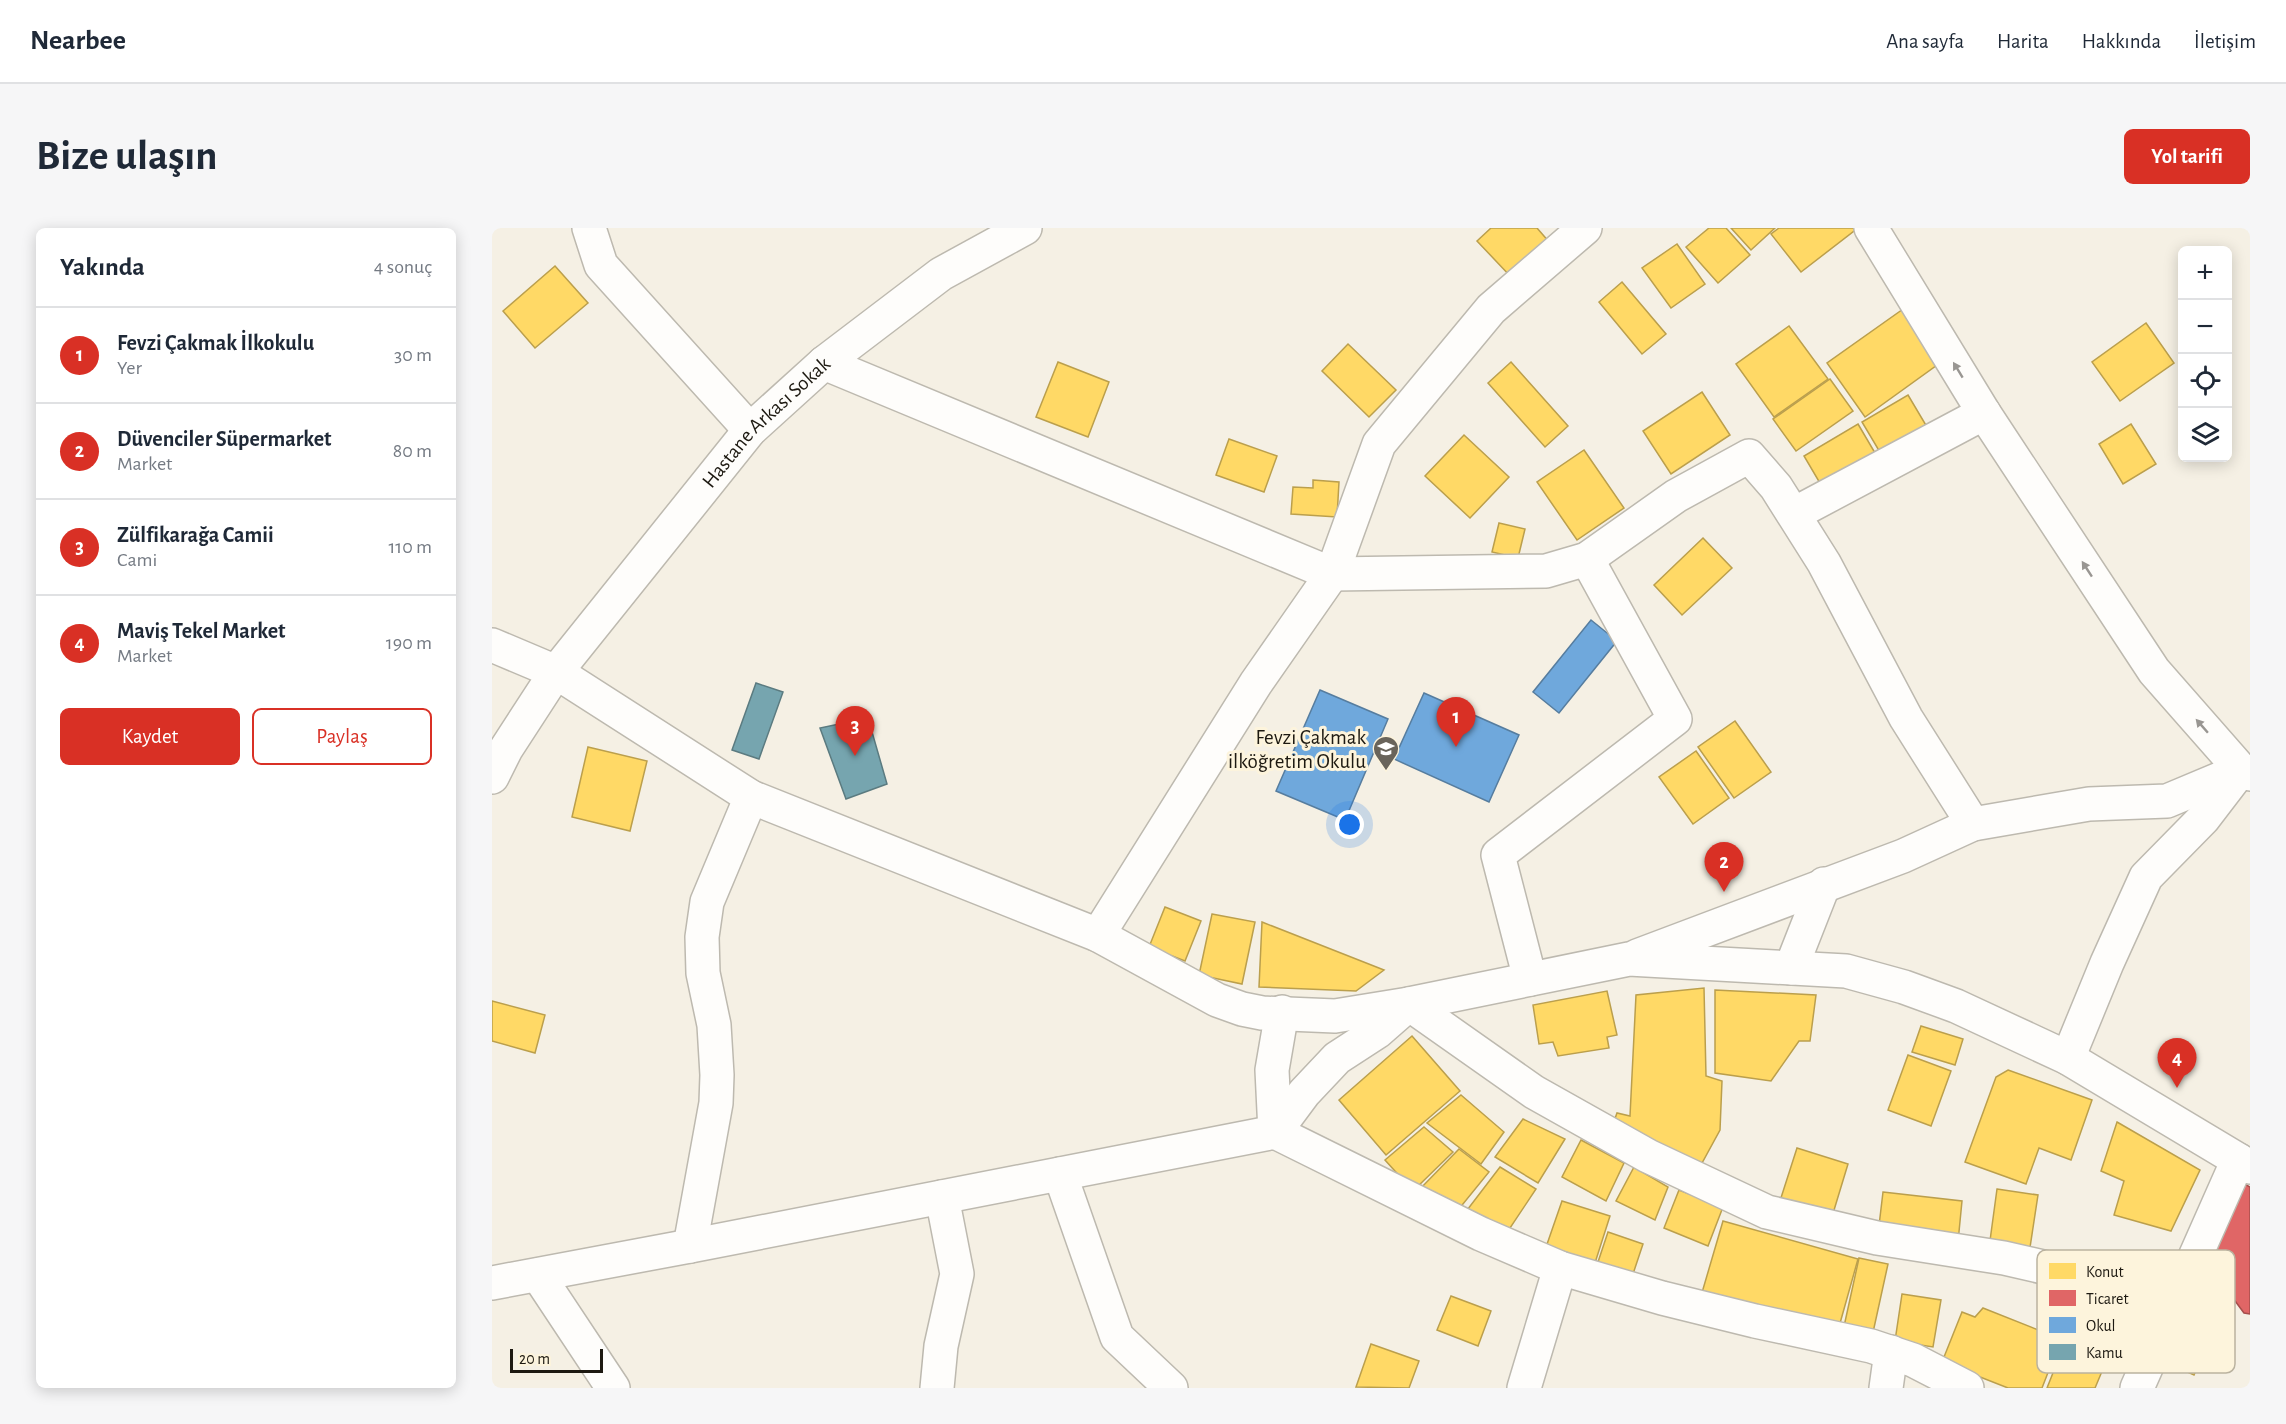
<!DOCTYPE html>
<html lang="tr">
<head>
<meta charset="utf-8">
<style>
	body { margin:0; font-family:"Alegreya Sans",sans-serif; background:#f6f6f7; color:#1f2937 }
	.controls { position:absolute; right:18px; top:18px; display:grid; overflow:hidden; border-radius:9px; box-shadow:0 3px 15px #0003 }
	.controls button { width:54px; height:54px; display:grid; place-items:center; padding:0; border:0; border-bottom:2px solid #e0e1e3; background:#fff; color:#1f2937; font:30px sans-serif }
	.scale { position:absolute; left:18px; bottom:15px; width:93px; box-sizing:border-box; padding-left:6px; border:3px solid #1d1911; border-top:0; font-size:16px; line-height:21px; white-space:nowrap; color:#1d1911; -webkit-text-stroke:4px #fdf4dc; paint-order:stroke }
	.you { position:absolute; left:858px; top:597px; width:21px; height:21px; margin:-15px; border:4px solid #fff; border-radius:50%; background:#1a73e8; box-shadow:0 0 0 9px #1a73e833 }
	.badge { display:grid; place-items:center; width:39px; height:39px; border-radius:50%; background:#d93025; color:#fff; font-size:20px; font-weight:700 }
	.pin { position:absolute; translate:-50% -50px; filter:drop-shadow(0 2px 3px #0008) }
	.pin::after { content:''; position:absolute; top:32px; width:21px; height:18px; background:inherit; clip-path:polygon(0 0,100% 0,50% 100%) }
	.list { margin:0; padding:0; list-style:none }
	h2 { display:flex; justify-content:space-between; align-items:center; height:78px; margin:0; padding:0 24px; font-size:26px }
	h2 small { font-size:20px; font-weight:400; color:#747a83 }
	.list li { display:grid; grid-template-columns:39px 1fr auto; gap:18px; align-items:center; box-sizing:border-box; height:96px; padding:0 24px; border-top:2px solid #e0e1e3 }
	.list b { display:block; font-size:22px; white-space:nowrap }
	.list p { margin:0; font-size:20px; white-space:nowrap; color:#747a83 }
	.list em { font-size:20px; font-style:normal; color:#747a83 }
	.actions { display:flex; gap:12px; padding:18px 24px }
	.actions a { flex:1; padding:14px 0; border:2px solid #d93025; border-radius:9px; text-align:center; font-size:21px; color:#d93025 }
	.actions .main { background:#d93025; color:#fff }
	.icon { flex:none; width:33px; height:33px; fill:none; stroke:currentColor; stroke-width:2; stroke-linecap:round; stroke-linejoin:round }
	.map { position:relative; flex:none; width:1758px; height:1160px; overflow:hidden; border-radius:9px }
	header { display:flex; align-items:center; gap:36px; box-sizing:border-box; height:84px; padding:0 30px; background:#fff; border-bottom:2px solid #e0e1e3 }
	header strong { font-size:28px }
	nav { display:flex; gap:33px; margin-inline-start:auto; font-size:21px }
	.intro { display:flex; align-items:center; justify-content:space-between; box-sizing:border-box; height:144px; padding:0 36px }
	h1 { margin:0; font-size:42px }
	.button { padding:15px 27px; border-radius:9px; background:#d93025; color:#fff; font-size:21px; font-weight:700 }
	main { display:flex; gap:36px; padding:0 36px }
	aside { flex:1; background:#fff; border-radius:9px; box-shadow:0 3px 15px #0003 }
	.map>svg:first-child { display:block }
</style>
</head>
<body>
<header>
<strong>Nearbee</strong>
<nav><a>Ana sayfa</a><a>Harita</a><a>Hakkında</a><a>İletişim</a></nav>
</header>
<div class="intro"><h1>Bize ulaşın</h1><a class="button">Yol tarifi</a></div>
<main>
<aside>
<h2>Yakında<small>4 sonuç</small></h2>
<ul class="list">
<li><span class="badge">1</span><div><b>Fevzi Çakmak İlkokulu</b><p>Yer</p></div><em>30 m</em></li>
<li><span class="badge">2</span><div><b>Düvenciler Süpermarket</b><p>Market</p></div><em>80 m</em></li>
<li><span class="badge">3</span><div><b>Zülfikarağa Camii</b><p>Cami</p></div><em>110 m</em></li>
<li><span class="badge">4</span><div><b>Maviş Tekel Market</b><p>Market</p></div><em>190 m</em></li>
</ul>
<div class="actions"><a class="main">Kaydet</a><a>Paylaş</a></div>
</aside>
<div class="map">
<svg width="1758" height="1160" viewBox="0 0 1758 1160">
	<rect width="100%" height="100%" fill="#f5f0e4"/>
	<g fill="#ffd966" stroke="#bb9f4c" stroke-width="1.5">
		<polygon points="999,0 1045,0 1058,15 1020,50 985,13"/>
		<polygon points="1217,0 1234,0 1258,27 1226,55 1194,19"/>
		<polygon points="1239,0 1283,0 1259,22"/>
		<polygon points="1287,0 1366,0 1309,44 1279,6"/>
		<polygon points="1185,16 1213,56 1179,80 1150,40"/>
		<polygon points="63,38 96,75 43,120 11,83"/>
		<polygon points="1130,54 1174,106 1150,126 1107,74"/>
		<polygon points="1414,79 1452,132 1373,189 1335,135"/>
		<polygon points="1654,95 1682,135 1628,173 1600,134"/>
		<polygon points="1297,98 1336,151 1282,189 1244,136"/>
		<polygon points="856,116 904,162 877,189 830,143"/>
		<polygon points="566,134 617,154 596,209 544,189"/>
		<polygon points="1019,134 1076,198 1053,219 996,155"/>
		<polygon points="1338,151 1361,183 1304,223 1281,191"/>
		<polygon points="1210,164 1238,207 1179,246 1151,203"/>
		<polygon points="1416,167 1438,204 1392,231 1370,194"/>
		<polygon points="1366,196 1386,230 1332,262 1312,228"/>
		<polygon points="1639,196 1664,236 1631,256 1607,216"/>
		<polygon points="972,207 1017,249 978,290 933,248"/>
		<polygon points="737,211 785,228 772,264 724,247"/>
		<polygon points="1092,222 1132,280 1085,312 1045,254"/>
		<polygon points="821,252 847,254 845,289 799,286 801,259 821,260"/>
		<polygon points="1007,295 1033,301 1026,330 1000,324"/>
		<polygon points="1211,310 1240,340 1190,387 1162,357"/>
		<polygon points="1243,493 1279,544 1242,570 1206,519"/>
		<polygon points="96,519 155,533 138,603 80,589"/>
		<polygon points="1204,523 1237,570 1201,596 1167,549"/>
		<polygon points="673,679 709,693 693,733 657,719"/>
		<polygon points="720,686 763,694 750,756 707,747"/>
		<polygon points="770,694 892,742 864,763 767,759"/>
		<polygon points="1212,760 1214,848 1230,853 1228,902 1210,935 1121,896 1125,885 1138,888 1144,767"/>
		<polygon points="1223,762 1324,767 1318,813 1307,813 1279,853 1223,845"/>
		<polygon points="1115,763 1125,807 1115,809 1117,820 1066,828 1061,814 1047,816 1041,777"/>
		<polygon points="0,773 53,787 43,825 0,813"/>
		<polygon points="1429,798 1471,811 1463,837 1420,824"/>
		<polygon points="920,808 968,863 894,927 847,872"/>
		<polygon points="1416,827 1459,843 1439,898 1396,882"/>
		<polygon points="1516,842 1600,872 1579,932 1547,920 1534,956 1473,934 1504,849"/>
		<polygon points="969,867 1012,904 989,936 935,895"/>
		<polygon points="1031,891 1073,911 1046,955 1003,929"/>
		<polygon points="1625,894 1708,942 1679,1003 1622,987 1632,953 1609,943"/>
		<polygon points="932,899 961,924 921,963 893,932"/>
		<polygon points="1089,912 1132,935 1114,973 1070,949"/>
		<polygon points="1305,920 1356,936 1339,992 1287,976"/>
		<polygon points="967,921 997,944 962,987 924,965"/>
		<polygon points="1008,939 1044,961 1010,1012 969,990"/>
		<polygon points="1142,939 1176,959 1163,992 1124,973"/>
		<polygon points="1505,961 1546,967 1537,1026 1497,1020"/>
		<polygon points="1187,962 1231,979 1216,1018 1172,1000"/>
		<polygon points="1391,964 1470,973 1466,1014 1386,1006"/>
		<polygon points="1070,973 1118,988 1102,1038 1053,1022"/>
		<polygon points="1231,993 1366,1031 1345,1106 1209,1068"/>
		<polygon points="1116,1004 1151,1016 1139,1052 1104,1040"/>
		<polygon points="1367,1030 1396,1036 1380,1109 1351,1103"/>
		<polygon points="1410,1066 1449,1072 1441,1119 1403,1113"/>
		<polygon points="959,1068 999,1083 986,1118 945,1102"/>
		<polygon points="1691,1078 1741,1100 1732,1120 1717,1113 1702,1147 1667,1131"/>
		<polygon points="1491,1080 1569,1111 1550,1160 1516,1160 1450,1134 1470,1084 1483,1089"/>
		<polygon points="1574,1112 1616,1129 1603,1160 1555,1160"/>
		<polygon points="879,1116 927,1133 917,1160 864,1159"/>
	</g>
	<polygon fill="#e06666" stroke="#a64f4c" stroke-width="1.5" points="1743,950 1758,959 1758,1086 1752,1085 1732,1058 1703,1050"/>
	<g fill="#6fa8dc" stroke="#567d9f" stroke-width="1.5">
		<polygon points="1099,392 1125,413 1067,485 1041,464"/>
		<polygon points="828,462 896,491 853,592 784,563"/>
		<polygon points="932,465 1027,507 997,574 902,531"/>
	</g>
	<g fill="#76a5af" stroke="#5b7b80" stroke-width="1.5">
		<polygon points="264,455 291,464 267,531 240,522"/>
		<polygon points="376,490 395,556 354,571 328,500"/>
	</g>
	<g fill="none" stroke-linecap="round" stroke-linejoin="round">
		<defs>
			<g id="street">
				<polyline points="97,0 109,37 258,202"/>
				<polyline points="1379,0 1492,185 1662,443 1749,542 1758,546"/>
				<polyline points="332,135 840,346 1054,343 1095,331 1184,268 1257,228 1284,259 1332,335 1414,490 1481,596"/>
				<polyline points="1302,286 1492,185"/>
				<polyline points="0,417 64,444 259,569 606,707 725,772 750,781 770,785 843,788 917,776 1137,731 1354,743 1412,759 1464,778 1576,830 1758,939"/>
				<path id="s1" d="M0,549L14,521L64,444L258,202L332,135L449,46L533,0"/>
				<polyline points="606,707 764,455 840,346 887,216 999,81 1093,0"/>
				<polyline points="1145,728 1411,628 1481,596 1597,576 1675,573 1749,542"/>
				<polyline points="1299,740 1332,656"/>
				<polyline points="1038,751 1006,627 1183,491 1095,331"/>
				<polyline points="1576,830 1615,735 1654,649 1711,591 1747,544"/>
				<polyline points="783,904 812,865 845,830 885,804 917,776 1042,864 1156,928 1275,984 1385,1010 1512,1030 1686,1070"/>
				<polyline points="783,904 780,842 790,784"/>
				<polyline points="568,946 625,1109 679,1160"/>
				<polyline points="198,1018 224,875 225,847 222,797 211,745 210,709 215,674 259,569"/>
				<polyline points="46,1047 121,1160"/>
				<polyline points="0,1055 198,1018 783,904 989,1006 1068,1040 1170,1070 1263,1093 1379,1118 1421,1132 1475,1160"/>
				<polyline points="445,1160 449,1118 465,1046 450,969"/>
				<polyline points="1032,1160 1068,1040"/>
				<polyline points="1394,1160 1399,1124"/>
				<polyline points="1645,1160 1746,932"/>
			</g>
		</defs>
		<use href="#street" stroke="#bdb9af" stroke-width="36"/>
		<use href="#street" stroke="#fefdfb" stroke-width="33"/>
	</g>
	<defs><path id="oneway-solid" d="M-6-.8H1V-3.2L6.5 0L1 3.2V.8H-6Z" transform="scale(1.5)"/></defs>
	<g fill="#999692">
		<use href="#oneway-solid" transform="translate(1466 142) rotate(-121)"/>
		<use href="#oneway-solid" transform="translate(1595 341) rotate(-123)"/>
		<use href="#oneway-solid" transform="translate(1710 498) rotate(-131)"/>
	</g>
	<defs>
		<symbol id="school-pin" viewBox="-11 -11 22 30"><path d="M0 17L-7.5 6A9.5 9.5 0 1 1 7.5 6Z" fill="#69645b" stroke="#fdf4dc"/><path d="M0-5L7-2L0 1L-7-2ZM-4 1L0 2.5L4 1V4Q0 6-4 4Z" fill="#fff"/></symbol>
	</defs>
	<g fill-rule="evenodd">
		<use href="#school-pin" x="879" y="506" width="30" height="40"/>
	</g>
	<g text-anchor="middle" dominant-baseline="central" stroke-width="6" stroke-linejoin="round" paint-order="stroke">
		<g font-size="21" fill="#1d1911" stroke="#fdf4dc">
			<text stroke="none"><textPath href="#s1" startOffset="450">Hastane Arkası Sokak</textPath></text>
		</g>
		<g font-size="21" fill="#1d1911" stroke="#fdf4dc" text-anchor="end">
			<text x="874" y="509">Fevzi Çakmak<tspan x="874" dy="24">ilköğretim Okulu</tspan></text>
		</g>
	</g>
	<rect x="1545" y="1022" width="198" height="123" rx="9" fill="#fdf4dc" stroke="#bab29f" stroke-width="1.5"/>
	<rect x="1557" y="1035" width="27" height="16" fill="#ffd966"/>
	<rect x="1557" y="1062" width="27" height="16" fill="#e06666"/>
	<rect x="1557" y="1089" width="27" height="16" fill="#6fa8dc"/>
	<rect x="1557" y="1116" width="27" height="16" fill="#76a5af"/>
	<g font-size="16" fill="#1d1911">
		<text x="1594" y="1049">Konut</text>
		<text x="1594" y="1076">Ticaret</text>
		<text x="1594" y="1103">Okul</text>
		<text x="1594" y="1130">Kamu</text>
	</g>
</svg>
<div class="controls">
<button>+</button>
<button>−</button>
<button><svg class="icon" aria-label="locate" viewBox="0 0 24 24"><circle cx="12" cy="12" r="6"/><path d="M12 2v4M12 18v4M2 12h4M18 12h4"/></svg></button>
<button><svg class="icon" aria-label="layers" viewBox="0 0 24 24"><path d="M12 4l9 5-9 5-9-5zM3 14l9 5 9-5"/></svg></button>
</div>
<div class="scale">20 m</div>
<div class="you"></div>
<div class="pin badge" style="left:964px;top:519px">1</div>
<div class="pin badge" style="left:1232px;top:664px">2</div>
<div class="pin badge" style="left:363px;top:528px">3</div>
<div class="pin badge" style="left:1685px;top:860px">4</div>
</div>
</main>
</body>
</html>
